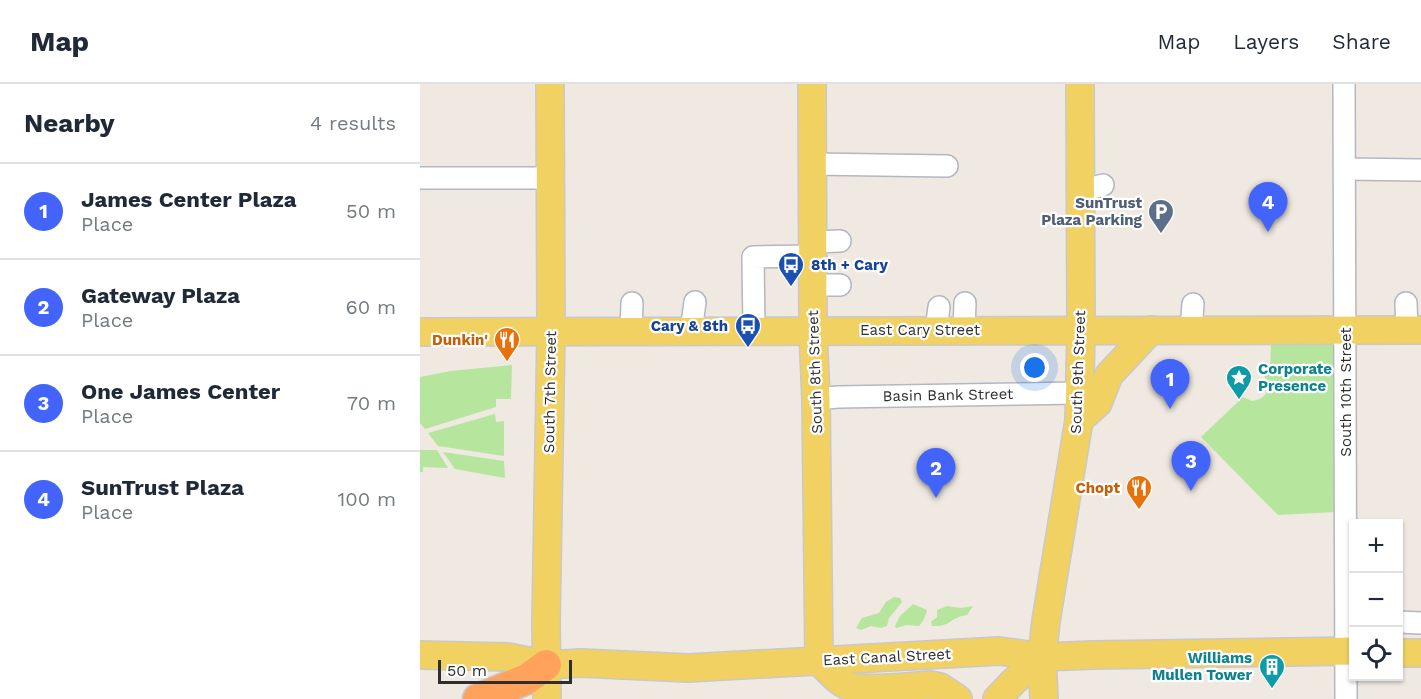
<!DOCTYPE html>
<html lang="en">
<head>
<meta charset="utf-8">
<style>
	body { margin:0; font-family:"Work Sans",sans-serif; background:#f6f6f7; color:#1f2937 }
	.controls { position:absolute; right:18px; bottom:18px; display:grid; overflow:hidden; border-radius:0px; box-shadow:0 2px 4px #0004 }
	.controls button { width:54px; height:54px; display:grid; place-items:center; padding:0; border:0; border-bottom:2px solid #e0e1e3; background:#fff; color:#1f2937; font:30px sans-serif }
	.scale { position:absolute; left:18px; bottom:15px; width:134px; box-sizing:border-box; padding-left:6px; border:3px solid #2e2e2e; border-top:0; font-size:16px; line-height:21px; white-space:nowrap; color:#2e2e2e; -webkit-text-stroke:4px #fff; paint-order:stroke }
	.you { position:absolute; left:615px; top:284px; width:21px; height:21px; margin:-15px; border:4px solid #fff; border-radius:50%; background:#1a73e8; box-shadow:0 0 0 9px #1a73e833 }
	.badge { display:grid; place-items:center; width:39px; height:39px; border-radius:50%; background:#4264fb; color:#fff; font-size:20px; font-weight:700 }
	.pin { position:absolute; translate:-50% -50px; filter:drop-shadow(0 2px 3px #0008) }
	.pin::after { content:''; position:absolute; top:32px; width:21px; height:18px; background:inherit; clip-path:polygon(0 0,100% 0,50% 100%) }
	.list { margin:0; padding:0; list-style:none }
	h2 { display:flex; justify-content:space-between; align-items:center; height:78px; margin:0; padding:0 24px; font-size:26px }
	h2 small { font-size:20px; font-weight:400; color:#747a83 }
	.list li { display:grid; grid-template-columns:39px 1fr auto; gap:18px; align-items:center; box-sizing:border-box; height:96px; padding:0 24px; border-top:2px solid #e0e1e3 }
	.list b { display:block; font-size:22px; white-space:nowrap }
	.list p { margin:0; font-size:20px; white-space:nowrap; color:#747a83 }
	.list em { font-size:20px; font-style:normal; color:#747a83 }
	.icon { flex:none; width:33px; height:33px; fill:none; stroke:currentColor; stroke-width:2; stroke-linecap:round; stroke-linejoin:round }
	.map { position:relative; flex:none; width:1001px; height:615px; overflow:hidden }
	header { display:flex; align-items:center; gap:36px; box-sizing:border-box; height:84px; padding:0 30px; background:#fff; border-bottom:2px solid #e0e1e3 }
	header strong { font-size:28px }
	nav { display:flex; gap:33px; margin-inline-start:auto; font-size:21px }
	main { display:flex }
	aside { flex:1; background:#fff }
	.map>svg:first-child { display:block }
</style>
</head>
<body>
<header>
<strong>Map</strong>
<nav><a>Map</a><a>Layers</a><a>Share</a></nav>
</header>
<main>
<aside>
<h2>Nearby<small>4 results</small></h2>
<ul class="list">
<li><span class="badge">1</span><div><b>James Center Plaza</b><p>Place</p></div><em>50 m</em></li>
<li><span class="badge">2</span><div><b>Gateway Plaza</b><p>Place</p></div><em>60 m</em></li>
<li><span class="badge">3</span><div><b>One James Center</b><p>Place</p></div><em>70 m</em></li>
<li><span class="badge">4</span><div><b>SunTrust Plaza</b><p>Place</p></div><em>100 m</em></li>
</ul>
</aside>
<div class="map">
<svg width="1001" height="615" viewBox="0 0 1001 615">
	<rect width="100%" height="100%" fill="#efe9e1"/>
	<g fill="#b6e59e">
		<path d="M917,259L916,428L858,431L781,353L823,313L832,317C847,315 852,304 844,292L850,285L851,260Z"/>
		<polygon points="92,281 91,315 76,315 76,323 5,345 0,339 0,293 31,287"/>
		<polygon points="75,330 76,338 84,337 84,372 18,362 8,349"/>
		<polygon points="0,366 17,366 28,384 3,383 3,388 0,388"/>
		<polygon points="23,368 84,377 85,394 35,385"/>
		<polygon points="474,513 480,514 482,518 469,534 467,542 461,544 451,542 441,546 436,544 442,534 459,529 466,518"/>
		<path d="M493,520L507,526C507,529 502,540 499,542L487,541L476,544L475,542L480,532Z"/>
		<path d="M527,522L541,524L553,522L547,531C530,533 532,543 512,542L511,538L517,533V526Z"/>
	</g>
	<g fill="none" stroke-linecap="round" stroke-linejoin="round">
		<defs>
			<g id="minor">
				<polyline points="924,0 926,615"/>
				<polyline points="393,80 527,82"/>
				<polyline points="925,85 1001,86"/>
				<polyline points="0,94 131,94"/>
				<polyline points="661,107 683,101"/>
				<polyline points="393,158 420,157"/>
				<polyline points="393,201 420,201"/>
				<polyline points="986,219 987,246"/>
				<polyline points="516,246 519,223"/>
				<polyline points="544,246 545,219"/>
				<polyline points="771,246 773,220"/>
				<polyline points="211,247 212,219"/>
				<polyline points="271,247 275,218"/>
				<polyline points="334,247 333,173 393,172"/>
				<polyline points="396,315 418,313 659,309"/>
				<polyline points="978,538 1001,539"/>
			</g>
			<g id="major">
				<polyline points="392,0 393,247 396,315 399,577"/>
				<polyline points="0,248 1001,246"/>
				<polyline points="659,336 678,319 689,291 731,246"/>
				<polyline points="978,569 1001,569"/>
				<polyline points="0,571 88,573 126,581 161,579 268,584 579,567 622,573 674,571 934,567"/>
				<path d="M399,577C408,586 417,597 428,602C446,608 489,602 510,601L520,603L538,615"/>
				<polyline points="127,615 126,539 131,248 130,0"/>
				<polyline points="577,615 593,598 622,573"/>
				<polyline points="624,615 622,573 626,537 659,336 661,246 660,0"/>
			</g>
			<polyline id="highway" points="58,615 107,595 126,581"/>
		</defs>
		<use href="#minor" stroke="#b4b7c1" stroke-width="24"/>
		<use href="#major" stroke="#c9c9c9" stroke-width="30"/>
		<use href="#highway" stroke="#c9c9c9" stroke-width="33"/>
		<use href="#minor" stroke="#fff" stroke-width="21"/>
		<use href="#major" stroke="#f2d163" stroke-width="27"/>
		<use href="#highway" stroke="#ffa35c" stroke-width="30"/>
	</g>
	<defs>
		<symbol id="parking-pin" viewBox="-11 -11 22 30"><path d="M0 17L-7.5 6A9.5 9.5 0 1 1 7.5 6Z" fill="#5c6f8a" stroke="#fff"/><path d="M-3.5-5.5H1a3.5 3.5 0 0 1 0 7H-1V5.5H-3.5ZM-1-3.4V-.6H.8a1.4 1.4 0 0 0 0-2.8Z" fill="#fff"/></symbol>
		<symbol id="bus-pin" viewBox="-11 -11 22 30"><path d="M0 17L-7.5 6A9.5 9.5 0 1 1 7.5 6Z" fill="#1a4fb4" stroke="#fff"/><path d="M-5-6H5V4H4V6H2V4H-2V6H-4V4H-5ZM-3.5-4V0h7V-4ZM-3.5 1.2v1.5H-2V1.2ZM2 1.2v1.5H3.5V1.2Z" fill="#fff"/></symbol>
		<symbol id="restaurant-pin" viewBox="-11 -11 22 30"><path d="M0 17L-7.5 6A9.5 9.5 0 1 1 7.5 6Z" fill="#e8710a" stroke="#fff"/><path d="M-5-6h1v4h1v-4h1v4h1v-4h1v5L-1.5 .5V6h-2V.5L-5-1ZM5-6V6H3V1.5H1.5Q1.5-4 5-6Z" fill="#fff"/></symbol>
		<symbol id="sight-pin" viewBox="-11 -11 22 30"><path d="M0 17L-7.5 6A9.5 9.5 0 1 1 7.5 6Z" fill="#0f9aa8" stroke="#fff"/><path d="M0-6L1.8-2.2L6-1.7L2.9 1.2L3.7 5.4L0 3.3L-3.7 5.4L-2.9 1.2L-6-1.7L-1.8-2.2Z" fill="#fff"/></symbol>
		<symbol id="building-pin" viewBox="-11 -11 22 30"><path d="M0 17L-7.5 6A9.5 9.5 0 1 1 7.5 6Z" fill="#0f9aa8" stroke="#fff"/><path d="M-4-6H4V6H1V3H-1V6H-4ZM-2.5-4.3h1.7v1.8h-1.7ZM.8-4.3h1.7v1.8H.8ZM-2.5-1h1.7V.8h-1.7ZM.8-1h1.7V.8H.8Z" fill="#fff"/></symbol>
	</defs>
	<g fill-rule="evenodd">
		<use href="#parking-pin" x="726" y="113" width="30" height="40"/>
		<use href="#bus-pin" x="356" y="166" width="30" height="40"/>
		<use href="#bus-pin" x="313" y="227" width="30" height="40"/>
		<use href="#restaurant-pin" x="72" y="241" width="30" height="40"/>
		<use href="#sight-pin" x="804" y="279" width="30" height="40"/>
		<use href="#restaurant-pin" x="704" y="389" width="30" height="40"/>
		<use href="#building-pin" x="837" y="568" width="30" height="40"/>
	</g>
	<g text-anchor="middle" dominant-baseline="central" stroke-width="4.5" stroke-linejoin="round" paint-order="stroke">
		<g font-size="15" font-weight="bold" fill="#4e5e75" stroke="#fff" text-anchor="end">
			<text x="722" y="119">SunTrust<tspan x="722" dy="17">Plaza Parking</tspan></text>
		</g>
		<g font-size="15" font-weight="bold" fill="#164399" stroke="#fff" text-anchor="start">
			<text x="391" y="181">8th + Cary</text>
			<text x="308" y="242" text-anchor="end">Cary &amp; 8th</text>
		</g>
		<g font-size="15" fill="#2e2e2e" stroke="#fff">
			<text x="500" y="246">East Cary Street</text>
			<text transform="translate(395 288) rotate(-92)">South 8th Street</text>
			<text transform="translate(658 288) rotate(-88)">South 9th Street</text>
			<text transform="translate(130 308) rotate(-89)">South 7th Street</text>
			<text transform="translate(926 308) rotate(-90)">South 10th Street</text>
			<text transform="translate(528 311) rotate(-1)">Basin Bank Street</text>
			<text transform="translate(467 573) rotate(-3)">East Canal Street</text>
		</g>
		<g font-size="15" font-weight="bold" fill="#c56008" stroke="#fff" text-anchor="end">
			<text x="68" y="256">Dunkin'</text>
			<text x="700" y="404">Chopt</text>
		</g>
		<g font-size="15" font-weight="bold" fill="#0d838f" stroke="#fff" text-anchor="start">
			<text x="838" y="285">Corporate<tspan x="838" dy="17">Presence</tspan></text>
			<text x="832" y="574" text-anchor="end">Williams<tspan x="832" dy="17">Mullen Tower</tspan></text>
		</g>
	</g>
</svg>
<div class="controls">
<button>+</button>
<button>−</button>
<button><svg class="icon" aria-label="locate" viewBox="0 0 24 24"><circle cx="12" cy="12" r="6"/><path d="M12 2v4M12 18v4M2 12h4M18 12h4"/></svg></button>
</div>
<div class="scale">50 m</div>
<div class="you"></div>
<div class="pin badge" style="left:750px;top:325px">1</div>
<div class="pin badge" style="left:516px;top:414px">2</div>
<div class="pin badge" style="left:771px;top:407px">3</div>
<div class="pin badge" style="left:848px;top:148px">4</div>
</div>
</main>
</body>
</html>
